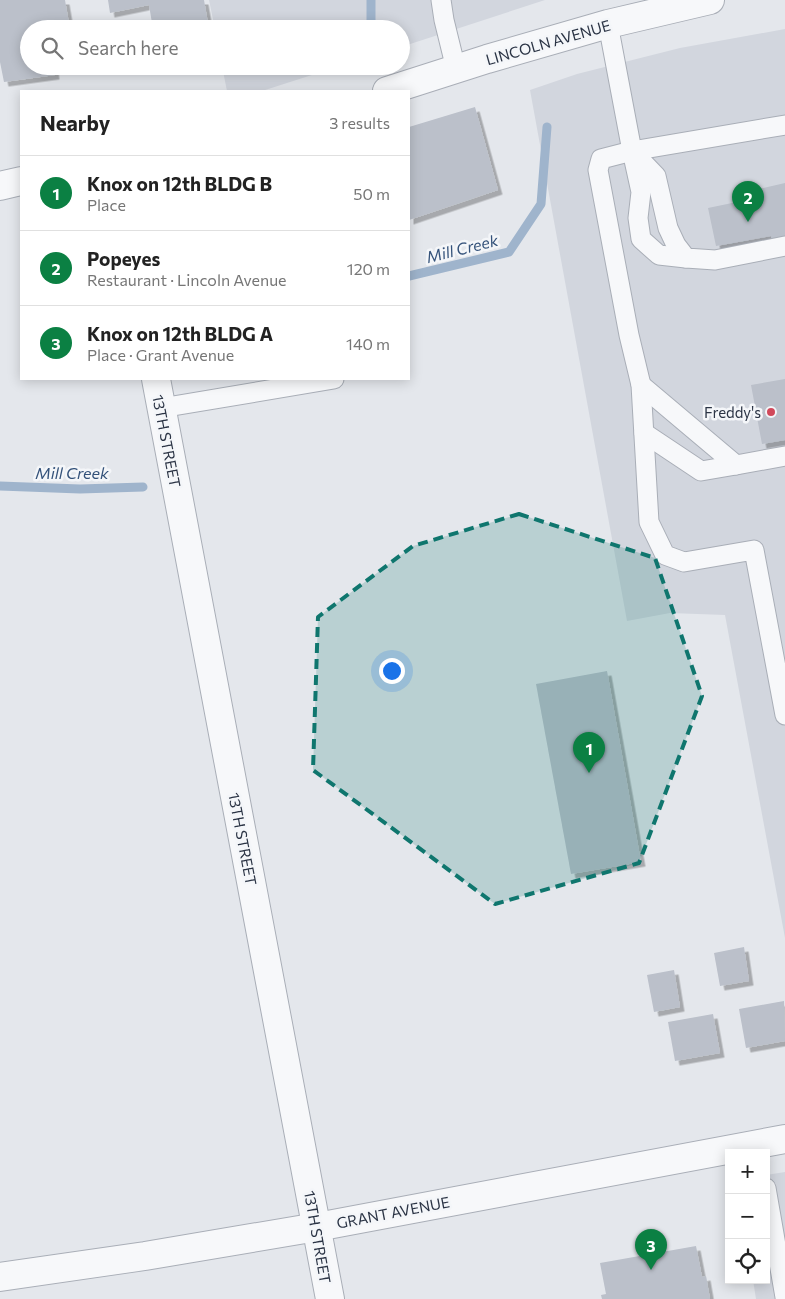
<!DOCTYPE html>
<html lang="en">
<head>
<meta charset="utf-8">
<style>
	body { margin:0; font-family:Commissioner,sans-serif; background:#f2f2f2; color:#222 }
	.controls { position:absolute; right:15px; bottom:15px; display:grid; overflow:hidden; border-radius:0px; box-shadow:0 2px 12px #0003 }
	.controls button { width:45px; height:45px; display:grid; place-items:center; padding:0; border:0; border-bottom:1px solid #e0e0e0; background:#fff; color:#222; font:25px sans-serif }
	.you { position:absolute; left:391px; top:670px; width:18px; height:18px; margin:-12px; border:4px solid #fff; border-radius:50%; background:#1a73e8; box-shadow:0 0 0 8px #1a73e833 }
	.badge { display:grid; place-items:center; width:32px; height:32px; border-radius:50%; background:#0b8043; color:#fff; font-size:16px; font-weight:700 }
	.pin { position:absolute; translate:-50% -41px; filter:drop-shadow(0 1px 2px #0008) }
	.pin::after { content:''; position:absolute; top:26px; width:18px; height:15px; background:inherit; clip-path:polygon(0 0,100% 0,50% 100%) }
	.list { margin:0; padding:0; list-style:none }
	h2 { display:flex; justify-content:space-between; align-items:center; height:65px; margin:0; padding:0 20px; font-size:21px }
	h2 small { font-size:16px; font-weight:400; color:#767676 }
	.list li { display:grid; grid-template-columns:32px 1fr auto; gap:15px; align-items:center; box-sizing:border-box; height:75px; padding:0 20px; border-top:1px solid #e0e0e0 }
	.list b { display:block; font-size:19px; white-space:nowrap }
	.list p { margin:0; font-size:16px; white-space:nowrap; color:#767676 }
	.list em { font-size:16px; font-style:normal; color:#767676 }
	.icon { flex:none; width:28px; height:28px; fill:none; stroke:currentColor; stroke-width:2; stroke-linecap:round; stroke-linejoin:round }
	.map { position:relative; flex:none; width:785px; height:1299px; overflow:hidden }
	.search { position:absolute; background:#fff; box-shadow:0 2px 12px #0003; left:20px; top:20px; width:390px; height:55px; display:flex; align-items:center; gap:12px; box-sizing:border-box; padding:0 18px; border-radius:28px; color:#767676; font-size:19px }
	.panel { position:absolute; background:#fff; box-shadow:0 2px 12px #0003; left:20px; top:90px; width:390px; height:290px; border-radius:0px }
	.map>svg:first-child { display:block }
</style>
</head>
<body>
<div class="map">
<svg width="785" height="1299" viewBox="0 0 785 1299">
	<defs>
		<filter id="shadow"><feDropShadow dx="4.5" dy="4.5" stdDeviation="0" flood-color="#0004"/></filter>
	</defs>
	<rect width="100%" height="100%" fill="#e4e7ec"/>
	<g fill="#d2d6de">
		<polygon points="209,0 545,0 401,47 401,29 215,29"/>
		<polygon points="785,29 785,938 725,615 670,613 627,621 530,90 577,74 680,48"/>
		<polygon points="222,66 340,66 262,91 227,91"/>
		<polygon points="785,1172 785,1299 756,1299 753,1280 766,1280 766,1175"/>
	</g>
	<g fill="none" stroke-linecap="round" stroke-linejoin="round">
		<g stroke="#9fb4cc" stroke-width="9">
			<polyline points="371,23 371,0"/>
			<polyline points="409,276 509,252 541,204 547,127"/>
			<polyline points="0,486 80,489 143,487"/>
		</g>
	</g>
	<g fill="#bbc0ca" filter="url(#shadow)">
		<polygon points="0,0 65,0 70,29 29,29 29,66 54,66 55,75 4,82 0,62"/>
		<polygon points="108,0 204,0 209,29 153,29 149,5 110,13"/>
		<polygon points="475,107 498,190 409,220 409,127"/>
		<polygon points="785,183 785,241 772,243 771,236 716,246 708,208 761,197 759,189"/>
		<polygon points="785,379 785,440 762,444 751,385"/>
		<polygon points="607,671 641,862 571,874 536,684"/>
		<polygon points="744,947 749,981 720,986 714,953"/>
		<polygon points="674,970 680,1007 654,1012 647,975"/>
		<polygon points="784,1001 785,1041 746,1048 739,1009"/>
		<polygon points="713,1014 720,1053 675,1061 668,1022"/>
		<polygon points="696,1246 702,1277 706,1276 710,1299 602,1299 601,1295 606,1294 600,1263"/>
	</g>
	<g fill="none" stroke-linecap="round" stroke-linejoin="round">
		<defs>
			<g id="service">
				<polyline points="441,0 444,20 456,69"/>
				<polyline points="608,24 632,151 785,125"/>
				<polyline points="632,151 601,159 598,170 629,335 641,385 649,522 665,555 684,562 754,550 785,715"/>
				<polyline points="632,151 656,176 668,228 676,245 686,258 715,260 785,246"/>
				<polyline points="632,151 641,192 638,218 641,239 659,255 686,258"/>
				<polyline points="641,385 736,465 785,456"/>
				<polyline points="161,408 334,379"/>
				<polyline points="644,433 701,471 736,465"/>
				<polyline points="766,1188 785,1297"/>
			</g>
			<polyline id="minor" points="156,379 330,1299"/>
			<g id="tertiary">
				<polyline points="387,91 487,59 608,24 710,0"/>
				<polyline points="0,186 21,181"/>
				<polyline points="0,1277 145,1256 317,1227 785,1139"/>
			</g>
		</defs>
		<use href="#service" stroke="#a9aeb7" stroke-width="21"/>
		<use href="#minor" stroke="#a9aeb7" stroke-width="30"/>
		<use href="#tertiary" stroke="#a9aeb7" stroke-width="30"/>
		<use href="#service" stroke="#f7f8fa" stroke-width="19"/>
		<use href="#minor" stroke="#f7f8fa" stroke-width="28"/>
		<use href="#tertiary" stroke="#f7f8fa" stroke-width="28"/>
	</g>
	<path fill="#0f766e" fill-opacity="0.2" stroke="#0f766e" stroke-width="4" stroke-dasharray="10 6" stroke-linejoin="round" d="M519,514L655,558L702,696L639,863L495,904L313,770L318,617L413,546Z"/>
	<circle fill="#d1495b" stroke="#f4f6f9" stroke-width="2" cx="771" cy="412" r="5"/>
	<g text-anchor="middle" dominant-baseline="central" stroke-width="5" stroke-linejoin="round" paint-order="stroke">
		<g font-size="15" fill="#2b3445" stroke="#f4f6f9">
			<text transform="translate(548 42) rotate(-16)">LINCOLN AVENUE</text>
			<text transform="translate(167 441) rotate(79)">13TH STREET</text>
			<text transform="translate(243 839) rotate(79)">13TH STREET</text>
			<text transform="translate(393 1212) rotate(-11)">GRANT AVENUE</text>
			<text transform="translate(318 1237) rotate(80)">13TH STREET</text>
		</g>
		<g font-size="15" fill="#2b3445" stroke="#f4f6f9" text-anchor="end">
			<text x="761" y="412">Freddy's</text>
		</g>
		<g font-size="16" font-style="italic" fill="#34527a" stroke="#f4f6f9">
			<text transform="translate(462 248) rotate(-14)">Mill Creek</text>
			<text x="72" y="472">Mill Creek</text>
		</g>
	</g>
</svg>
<div class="controls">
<button>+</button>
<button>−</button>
<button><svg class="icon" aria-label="locate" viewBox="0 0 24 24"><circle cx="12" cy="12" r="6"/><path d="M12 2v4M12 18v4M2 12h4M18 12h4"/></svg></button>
</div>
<div class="you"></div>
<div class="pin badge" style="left:589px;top:773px">1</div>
<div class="pin badge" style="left:748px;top:222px">2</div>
<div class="pin badge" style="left:651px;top:1270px">3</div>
<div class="search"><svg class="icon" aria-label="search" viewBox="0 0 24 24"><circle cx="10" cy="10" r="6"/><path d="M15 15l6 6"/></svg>Search here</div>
<section class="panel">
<h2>Nearby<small>3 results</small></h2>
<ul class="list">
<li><span class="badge">1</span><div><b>Knox on 12th BLDG B</b><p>Place</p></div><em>50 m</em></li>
<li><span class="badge">2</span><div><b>Popeyes</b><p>Restaurant · Lincoln Avenue</p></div><em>120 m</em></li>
<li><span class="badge">3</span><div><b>Knox on 12th BLDG A</b><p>Place · Grant Avenue</p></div><em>140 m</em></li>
</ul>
</section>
</div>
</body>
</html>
